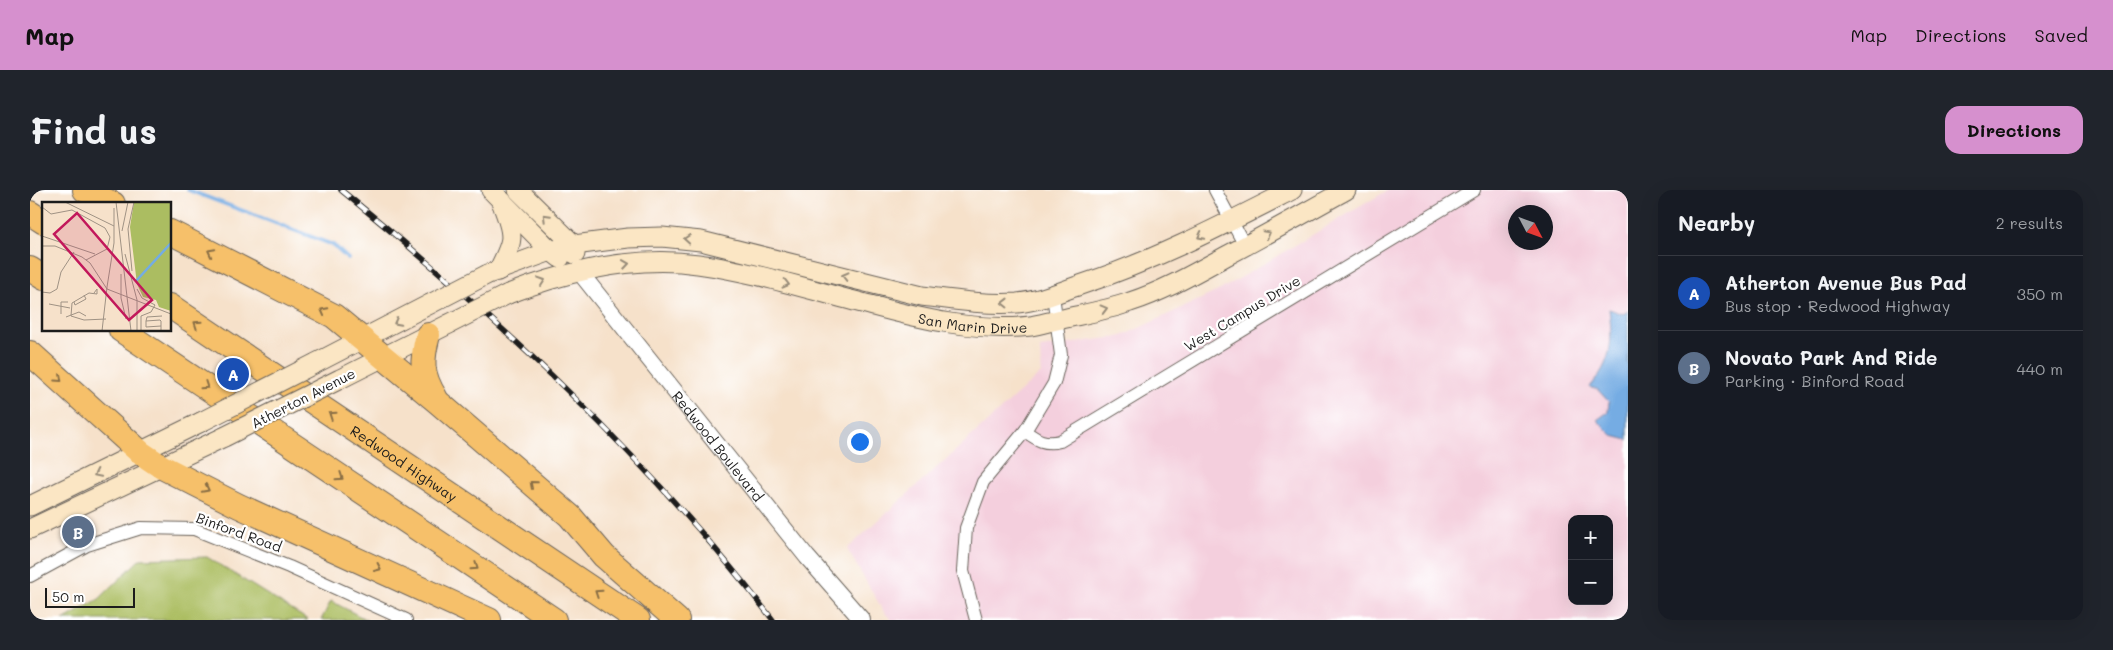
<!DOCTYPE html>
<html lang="en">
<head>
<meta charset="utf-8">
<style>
	body { margin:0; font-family:Mali,sans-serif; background:#20242c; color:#f1f3f6 }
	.controls { position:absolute; right:15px; bottom:15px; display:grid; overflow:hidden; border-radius:10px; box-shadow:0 5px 20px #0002 }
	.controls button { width:45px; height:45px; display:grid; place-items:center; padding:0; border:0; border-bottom:1px solid #363941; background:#171b24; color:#f1f3f6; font:25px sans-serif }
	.compass { position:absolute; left:1478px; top:15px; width:45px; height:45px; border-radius:50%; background:#171b24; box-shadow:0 5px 20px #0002; rotate:131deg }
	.scale { position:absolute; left:15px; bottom:12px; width:90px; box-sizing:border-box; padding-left:5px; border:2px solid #1c1c1c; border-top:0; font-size:14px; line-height:18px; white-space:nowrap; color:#1c1c1c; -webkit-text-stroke:4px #fff; paint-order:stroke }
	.you { position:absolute; left:829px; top:251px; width:18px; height:18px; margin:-12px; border:4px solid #fff; border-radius:50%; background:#1a73e8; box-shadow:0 0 0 8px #1a73e833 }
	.badge { display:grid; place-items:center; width:32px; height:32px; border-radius:50%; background:#d690ce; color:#fff; font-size:16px; font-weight:700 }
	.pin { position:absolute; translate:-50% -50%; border:2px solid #fff; box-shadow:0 1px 5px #0006 }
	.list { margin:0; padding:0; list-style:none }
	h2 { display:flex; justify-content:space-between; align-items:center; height:65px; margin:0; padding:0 20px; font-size:21px }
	h2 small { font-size:16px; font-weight:400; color:#9ea1a6 }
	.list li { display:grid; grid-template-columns:32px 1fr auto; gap:15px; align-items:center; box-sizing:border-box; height:75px; padding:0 20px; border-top:1px solid #363941 }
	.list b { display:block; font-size:19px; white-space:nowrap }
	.list p { margin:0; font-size:16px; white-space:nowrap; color:#9ea1a6 }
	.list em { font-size:16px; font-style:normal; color:#9ea1a6 }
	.map { position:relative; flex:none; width:1598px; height:430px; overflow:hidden; border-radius:15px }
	header { display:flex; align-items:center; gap:30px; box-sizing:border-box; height:70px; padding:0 25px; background:#d690ce; color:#111 }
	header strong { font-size:24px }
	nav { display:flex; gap:28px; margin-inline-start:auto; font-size:18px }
	.intro { display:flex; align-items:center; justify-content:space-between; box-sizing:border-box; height:120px; padding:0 30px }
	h1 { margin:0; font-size:35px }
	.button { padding:12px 22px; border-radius:15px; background:#d690ce; color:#111; font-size:18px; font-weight:700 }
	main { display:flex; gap:30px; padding:0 30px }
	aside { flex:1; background:#171b24; border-radius:15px; box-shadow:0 5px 20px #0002 }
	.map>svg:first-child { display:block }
</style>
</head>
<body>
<header>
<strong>Map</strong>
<nav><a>Map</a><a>Directions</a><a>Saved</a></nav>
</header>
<div class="intro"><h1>Find us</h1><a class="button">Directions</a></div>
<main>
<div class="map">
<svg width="1598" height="430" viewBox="0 0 1598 430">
	<rect width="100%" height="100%" fill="#fff"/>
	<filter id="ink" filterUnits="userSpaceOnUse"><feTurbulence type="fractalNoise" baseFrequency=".02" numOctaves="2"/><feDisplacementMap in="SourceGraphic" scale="10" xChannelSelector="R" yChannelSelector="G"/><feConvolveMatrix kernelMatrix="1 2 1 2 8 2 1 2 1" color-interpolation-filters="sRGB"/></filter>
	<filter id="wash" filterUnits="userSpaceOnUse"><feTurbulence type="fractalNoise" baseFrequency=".0096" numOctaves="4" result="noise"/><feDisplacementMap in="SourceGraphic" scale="20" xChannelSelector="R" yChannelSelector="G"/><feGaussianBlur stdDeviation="1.12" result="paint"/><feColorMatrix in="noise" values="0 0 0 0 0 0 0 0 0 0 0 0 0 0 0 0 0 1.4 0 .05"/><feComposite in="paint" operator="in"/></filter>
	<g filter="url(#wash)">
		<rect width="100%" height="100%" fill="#f6e1ca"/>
		<path fill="#f4cfdd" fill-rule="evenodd" d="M1358,0H1598V430H862L854,422L817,359L1011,183L1010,158L1092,146L1190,100ZM1486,22H1516V52H1486ZM1542,329H1579V411H1542Z"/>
		<g fill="#abbd61" stroke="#646c3e">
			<polygon points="177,367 278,430 33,430 69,409 110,369"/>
			<polygon points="301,411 337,430 291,430"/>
		</g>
		<path fill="#74ace3" stroke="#486480" d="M1579,119L1593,124L1598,121V250L1583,246L1567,230L1578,222L1579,212L1568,200L1560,197C1582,171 1583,153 1579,119Z"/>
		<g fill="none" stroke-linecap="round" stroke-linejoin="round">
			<polyline stroke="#74ace3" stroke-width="4" points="158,0 303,55 318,69"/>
		</g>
	</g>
	<g filter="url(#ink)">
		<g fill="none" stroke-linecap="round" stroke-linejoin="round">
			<defs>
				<g id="minor">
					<polyline points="1185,0 1215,56"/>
					<path d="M995,241C1007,250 1015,255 1030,251L1444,0"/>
					<polyline points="0,386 57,355 111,338 164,339 259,377 376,430"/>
					<polyline points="946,430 933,381 936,338 953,292 995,241 1024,193 1031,165 1023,105"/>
				</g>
				<g id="tertiary">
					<path id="s1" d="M548,80L777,367L832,430"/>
				</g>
				<g id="secondary">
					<polyline points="461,0 521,61 530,68"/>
					<polyline points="488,0 544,55 545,64"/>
					<path d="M468,81C484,50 485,47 472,14"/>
					<path d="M458,84L521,61L544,55L598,48L632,47L671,51L892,106C923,110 956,115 987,113C1010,111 1032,101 1053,94C1126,70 1193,35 1262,0"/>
					<path id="s2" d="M478,104C538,81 603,65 668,74C726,82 783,101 840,115C891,129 948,142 1001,136C1011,134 1022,131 1032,129C1054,124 1078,120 1100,112C1134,101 1165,83 1196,66C1236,45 1276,22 1316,0"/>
					<polyline points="286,173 400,114"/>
					<polyline points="310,189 419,134"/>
					<polyline points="0,316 171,232"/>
					<polyline points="0,339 194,247"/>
				</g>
				<g id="motorway">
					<polyline points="55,0 83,14"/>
					<polyline points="0,23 14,32"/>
					<polyline points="140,42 304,126 409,213 540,326 574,366 647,430"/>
					<polyline points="0,79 14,88"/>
					<path id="s3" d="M140,116L608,430"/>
					<polyline points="91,140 524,430"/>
					<path d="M398,145C391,171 391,184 405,207"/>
					<polyline points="0,163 111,263 132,277 209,316 459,430"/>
				</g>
			</defs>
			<use href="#minor" stroke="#686159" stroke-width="14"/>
			<use href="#tertiary" stroke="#686159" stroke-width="18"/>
			<use href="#secondary" stroke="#686159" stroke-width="21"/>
			<use href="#motorway" stroke="#686159" stroke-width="26"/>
			<use href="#minor" stroke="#fff" stroke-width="12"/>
			<use href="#tertiary" stroke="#fff" stroke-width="16"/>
			<use href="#secondary" stroke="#fbe6c4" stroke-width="19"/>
			<use href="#motorway" stroke="#f6c06b" stroke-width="24"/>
			<defs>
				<path id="rail" d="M311,0C469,129 618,268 743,430"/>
			</defs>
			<use href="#rail" stroke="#1c1c1c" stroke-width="5.5"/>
			<use href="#rail" stroke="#fff" stroke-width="4" stroke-dasharray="11" stroke-linecap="butt"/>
			<defs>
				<g id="secondary-bridge">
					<polyline points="400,114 458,84"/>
					<polyline points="419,134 478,104"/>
					<polyline points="171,232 286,173"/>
					<polyline points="194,247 310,189"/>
				</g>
			</defs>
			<use href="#secondary-bridge" stroke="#686159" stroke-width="21" stroke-linecap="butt"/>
			<use href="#secondary-bridge" stroke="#fbe6c4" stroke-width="19"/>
		</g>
		<defs><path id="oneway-chevron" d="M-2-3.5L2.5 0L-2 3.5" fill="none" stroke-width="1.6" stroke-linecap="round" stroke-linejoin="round" transform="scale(1.25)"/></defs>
		<g stroke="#978b78">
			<use href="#oneway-chevron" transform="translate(516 27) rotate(-135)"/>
			<use href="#oneway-chevron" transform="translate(1237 44) rotate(-29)"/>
			<use href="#oneway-chevron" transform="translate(1171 46) rotate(153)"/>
			<use href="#oneway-chevron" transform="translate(657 49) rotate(-175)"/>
			<use href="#oneway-chevron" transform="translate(596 74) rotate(-8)"/>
			<use href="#oneway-chevron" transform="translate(815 86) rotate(-166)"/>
			<use href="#oneway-chevron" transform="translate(512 91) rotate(-19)"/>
			<use href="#oneway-chevron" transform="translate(756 94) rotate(14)"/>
			<use href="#oneway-chevron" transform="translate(975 113) rotate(-179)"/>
			<use href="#oneway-chevron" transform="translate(1074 119) rotate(-15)"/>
			<use href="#oneway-chevron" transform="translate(367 132) rotate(152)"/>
			<use href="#oneway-chevron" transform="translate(67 284) rotate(154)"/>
		</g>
		<g stroke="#896e44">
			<use href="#oneway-chevron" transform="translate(181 62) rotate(-153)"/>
			<use href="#oneway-chevron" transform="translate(294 121) rotate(-152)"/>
			<use href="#oneway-chevron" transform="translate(167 134) rotate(-146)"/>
			<use href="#oneway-chevron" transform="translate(29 189) rotate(42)"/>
			<use href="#oneway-chevron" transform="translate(175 196) rotate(34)"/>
			<use href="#oneway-chevron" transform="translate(302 225) rotate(-146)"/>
			<use href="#oneway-chevron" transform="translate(310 287) rotate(34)"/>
			<use href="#oneway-chevron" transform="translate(503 294) rotate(-139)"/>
			<use href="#oneway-chevron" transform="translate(176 299) rotate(27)"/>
			<use href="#oneway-chevron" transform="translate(445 377) rotate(34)"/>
			<use href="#oneway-chevron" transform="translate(348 378) rotate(25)"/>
			<use href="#oneway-chevron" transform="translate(568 403) rotate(-146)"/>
		</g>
	</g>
	<g text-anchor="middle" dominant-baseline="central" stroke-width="4.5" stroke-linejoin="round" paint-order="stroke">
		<g font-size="14" fill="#1c1c1c" stroke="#fff">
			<text transform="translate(1212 123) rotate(-31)">West Campus Drive</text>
			<text stroke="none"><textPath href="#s2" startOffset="476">San Marin Drive</textPath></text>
			<text transform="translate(273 208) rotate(-27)">Atherton Avenue</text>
			<text stroke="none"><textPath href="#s1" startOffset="225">Redwood Boulevard</textPath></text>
			<text stroke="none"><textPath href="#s3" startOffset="282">Redwood Highway</textPath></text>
			<text transform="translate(209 342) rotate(20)">Binford Road</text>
		</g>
	</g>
	<g transform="translate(12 12)">
		<rect width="129" height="129" fill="#f6e1ca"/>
		<path d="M92,0H129V109L117,105L114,98L101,95L95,82L88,25Z" fill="#abbd61"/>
		<path fill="none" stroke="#74ace3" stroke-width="2.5" d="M94,79L129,41"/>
		<path fill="none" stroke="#9f9284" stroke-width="1" d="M23,0L72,24M74,0L89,129M0,5L9,12L30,8L63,26L68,35L65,47L44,58M80,29L86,0M0,34L53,52M0,44H13L40,55L48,61L65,87L129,112M83,52L95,98V129M90,69L86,27L92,0M79,72V96L84,117M65,85L72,41V6M95,87L100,96L113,103L109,110L99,114V129M0,90L8,91L15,87L19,70L32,50M52,91L55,87V92L47,91L30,101L29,114L42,118L64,117M32,100L33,103L44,97L42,93M7,102L28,106M19,112V100H26M24,115L37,110L44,114M104,119L105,115L120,114M119,124L104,125V119L118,118L119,119V129M60,129L65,85"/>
		<path fill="#c2185b" fill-opacity="0.15" stroke="#c2185b" stroke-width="2.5" d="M35,11L110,98L87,118L12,32Z"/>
		<rect width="129" height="129" fill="none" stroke="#1c1c1c" stroke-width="2.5"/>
	</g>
</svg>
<div class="controls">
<button>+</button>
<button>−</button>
</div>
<svg class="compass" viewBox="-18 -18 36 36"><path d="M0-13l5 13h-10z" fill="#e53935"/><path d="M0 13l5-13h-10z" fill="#9ea1a6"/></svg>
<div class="scale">50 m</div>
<div class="you"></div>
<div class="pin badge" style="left:203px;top:184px;background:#1a4fb4">A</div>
<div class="pin badge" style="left:48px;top:342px;background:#5c6f8a">B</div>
</div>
<aside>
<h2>Nearby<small>2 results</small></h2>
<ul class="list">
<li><span class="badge" style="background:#1a4fb4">A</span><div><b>Atherton Avenue Bus Pad</b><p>Bus stop · Redwood Highway</p></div><em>350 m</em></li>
<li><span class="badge" style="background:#5c6f8a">B</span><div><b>Novato Park And Ride</b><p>Parking · Binford Road</p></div><em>440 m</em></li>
</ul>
</aside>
</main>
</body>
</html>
